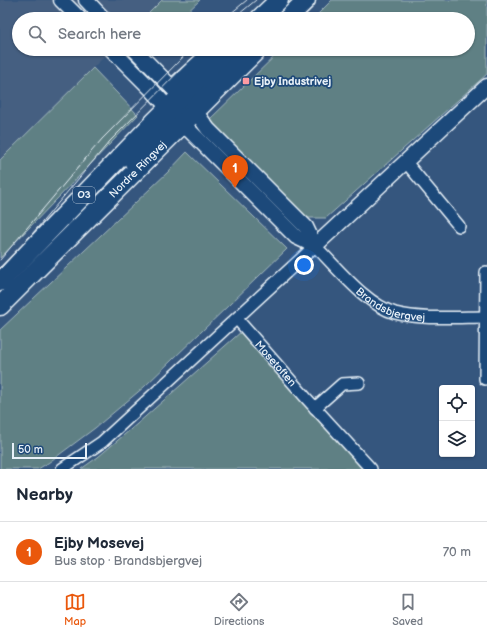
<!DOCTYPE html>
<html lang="en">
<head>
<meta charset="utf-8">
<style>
	body { margin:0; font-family:"Balsamiq Sans",sans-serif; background:#f2f2f3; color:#1f2937 }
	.controls { position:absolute; right:12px; bottom:12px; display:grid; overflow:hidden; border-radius:4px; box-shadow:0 1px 3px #0004 }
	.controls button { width:36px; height:36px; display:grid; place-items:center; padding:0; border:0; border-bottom:1px solid #e0e1e3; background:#fff; color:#1f2937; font:20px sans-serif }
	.scale { position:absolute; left:12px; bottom:10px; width:75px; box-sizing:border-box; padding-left:4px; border:2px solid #e8f1f8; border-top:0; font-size:11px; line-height:14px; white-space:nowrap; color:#e8f1f8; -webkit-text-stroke:3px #1f4a7a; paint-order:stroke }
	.you { position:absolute; left:304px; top:265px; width:14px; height:14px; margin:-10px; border:3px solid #fff; border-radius:50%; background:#1a73e8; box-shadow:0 0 0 6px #1a73e833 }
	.badge { display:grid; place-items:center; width:26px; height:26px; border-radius:50%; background:#ea580c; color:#fff; font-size:13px; font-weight:700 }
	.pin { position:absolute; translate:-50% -33px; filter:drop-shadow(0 1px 2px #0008) }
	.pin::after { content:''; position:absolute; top:21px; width:14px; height:12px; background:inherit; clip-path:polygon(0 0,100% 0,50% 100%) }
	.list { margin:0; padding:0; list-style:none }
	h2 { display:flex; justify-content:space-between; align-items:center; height:52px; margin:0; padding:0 16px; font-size:17px }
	h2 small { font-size:13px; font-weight:400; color:#747a83 }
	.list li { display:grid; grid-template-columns:26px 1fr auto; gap:12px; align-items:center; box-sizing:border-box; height:60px; padding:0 16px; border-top:1px solid #e0e1e3 }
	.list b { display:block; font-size:15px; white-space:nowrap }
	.list p { margin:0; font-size:13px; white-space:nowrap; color:#747a83 }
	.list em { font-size:13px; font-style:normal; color:#747a83 }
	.icon { flex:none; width:22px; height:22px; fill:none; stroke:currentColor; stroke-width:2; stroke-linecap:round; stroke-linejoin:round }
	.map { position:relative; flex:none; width:487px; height:469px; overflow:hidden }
	.search { position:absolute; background:#fff; box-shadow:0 1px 3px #0004; left:12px; right:12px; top:12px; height:44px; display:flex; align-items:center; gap:10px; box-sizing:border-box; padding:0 14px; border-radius:22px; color:#747a83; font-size:15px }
	.sheet { height:112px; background:#fff }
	nav { display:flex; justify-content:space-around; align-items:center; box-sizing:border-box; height:56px; border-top:1px solid #e0e1e3; background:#fff; font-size:11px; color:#747a83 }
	nav a { display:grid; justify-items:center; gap:2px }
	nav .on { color:#ea580c }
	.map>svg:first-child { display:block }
</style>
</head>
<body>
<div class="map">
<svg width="487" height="469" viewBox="0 0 487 469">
	<rect width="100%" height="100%" fill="#35567e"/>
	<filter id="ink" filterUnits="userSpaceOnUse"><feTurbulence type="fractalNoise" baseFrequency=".025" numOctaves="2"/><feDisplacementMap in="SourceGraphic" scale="8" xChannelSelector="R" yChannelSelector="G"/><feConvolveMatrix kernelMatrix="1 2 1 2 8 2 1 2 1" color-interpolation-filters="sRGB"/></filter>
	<g filter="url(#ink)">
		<polygon fill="#455f81" points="0,0 162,0 143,19 19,19 19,49 112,49 0,160"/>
		<g fill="#5f8084" stroke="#a4b8be">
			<polygon points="162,0 200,0 180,19 143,19"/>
			<polygon points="332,0 487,0 487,74 326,218 308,218 208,121 282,49 468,49 468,19 313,19"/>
			<polygon points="93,68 138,115 0,258 0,160"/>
			<polygon points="187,152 287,249 144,387 95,428 48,463 38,469 0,469 0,330 168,172"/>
			<polygon points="242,331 363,469 81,469 98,457 137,424"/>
		</g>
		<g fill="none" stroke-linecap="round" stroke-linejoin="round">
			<defs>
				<g id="minor">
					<polyline points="405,161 459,226"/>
					<path id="s1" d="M237,319L307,399L371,469"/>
					<polyline points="485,379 486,272"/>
					<polyline points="315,408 342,384 359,383"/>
					<path id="s2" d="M62,469L102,442L315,246C337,267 365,304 395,313C421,320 459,317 487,317"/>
				</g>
				<g id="tertiary">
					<polyline points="61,0 80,19"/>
					<polyline points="86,0 104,19"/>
					<polyline points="111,49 151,89 183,124 296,237 315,246"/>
					<polyline points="134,49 196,112 208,129 306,227 315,246"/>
					<polyline points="172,87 214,49"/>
					<polyline points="184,112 188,104 242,49"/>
					<polyline points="132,163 174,115 177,108"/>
					<polyline points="315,246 487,86"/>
				</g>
				<g id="primary">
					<polyline points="259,19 279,0"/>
					<polyline points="287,19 306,0"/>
					<polyline points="0,282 154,122 228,49"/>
					<path id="s3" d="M0,306L258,49"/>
				</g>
			</defs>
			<use href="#minor" stroke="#e8f1f8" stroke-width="14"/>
			<use href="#tertiary" stroke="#e8f1f8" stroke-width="17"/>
			<use href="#primary" stroke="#e8f1f8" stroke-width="21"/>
			<use href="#minor" stroke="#1f4a7a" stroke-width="11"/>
			<use href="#tertiary" stroke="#1f4a7a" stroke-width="14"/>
			<use href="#primary" stroke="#1f4a7a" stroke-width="18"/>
			<g stroke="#e8f1f8" stroke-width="1">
				<polyline points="224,19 247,0"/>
				<polyline points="233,19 256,0"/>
				<polyline points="0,260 102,139 191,49"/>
				<polyline points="0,269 33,233 110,141 201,49"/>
			</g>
		</g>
	</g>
	<rect fill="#ff9aa2" stroke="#1f4a7a" stroke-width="1.5" x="242" y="77" width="8" height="8" rx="2"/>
	<g text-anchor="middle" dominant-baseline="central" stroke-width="3.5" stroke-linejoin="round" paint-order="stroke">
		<rect fill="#1f4a7a" stroke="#acbfd2" stroke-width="1" x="73" y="187" width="22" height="16" rx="3"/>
		<g font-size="10" font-weight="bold" fill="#e8f1f8">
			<text x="84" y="195">O3</text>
		</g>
		<g font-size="11" font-weight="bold" fill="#e8f1f8" stroke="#1f4a7a" text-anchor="start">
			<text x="254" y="81">Ejby Industrivej</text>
		</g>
		<g font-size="11" fill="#e8f1f8" stroke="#1f4a7a">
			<text stroke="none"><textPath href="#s3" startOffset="194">Nordre Ringvej</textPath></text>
			<text stroke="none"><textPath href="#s2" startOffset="436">Brandsbjergvej</textPath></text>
			<text stroke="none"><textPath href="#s1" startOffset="59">Mosetoften</textPath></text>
		</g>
	</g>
</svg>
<div class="controls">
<button><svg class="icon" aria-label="locate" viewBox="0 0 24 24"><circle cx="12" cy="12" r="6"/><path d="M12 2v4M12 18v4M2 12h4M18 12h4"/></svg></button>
<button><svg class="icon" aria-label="layers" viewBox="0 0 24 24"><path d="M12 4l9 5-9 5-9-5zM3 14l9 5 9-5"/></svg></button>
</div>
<div class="scale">50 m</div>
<div class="you"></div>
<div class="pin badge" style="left:235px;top:188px">1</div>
<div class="search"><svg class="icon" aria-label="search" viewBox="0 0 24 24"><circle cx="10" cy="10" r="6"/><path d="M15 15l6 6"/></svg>Search here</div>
</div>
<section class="sheet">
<h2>Nearby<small></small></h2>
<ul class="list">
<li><span class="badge">1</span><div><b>Ejby Mosevej</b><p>Bus stop · Brandsbjergvej</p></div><em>70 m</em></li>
</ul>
</section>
<nav>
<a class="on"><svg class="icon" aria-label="map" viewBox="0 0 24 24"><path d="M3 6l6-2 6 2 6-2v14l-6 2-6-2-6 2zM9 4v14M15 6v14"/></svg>Map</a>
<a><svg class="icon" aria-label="directions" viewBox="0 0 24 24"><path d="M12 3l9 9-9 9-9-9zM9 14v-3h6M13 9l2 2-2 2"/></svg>Directions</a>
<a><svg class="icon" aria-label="saved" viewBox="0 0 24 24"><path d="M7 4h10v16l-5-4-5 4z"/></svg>Saved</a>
</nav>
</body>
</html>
